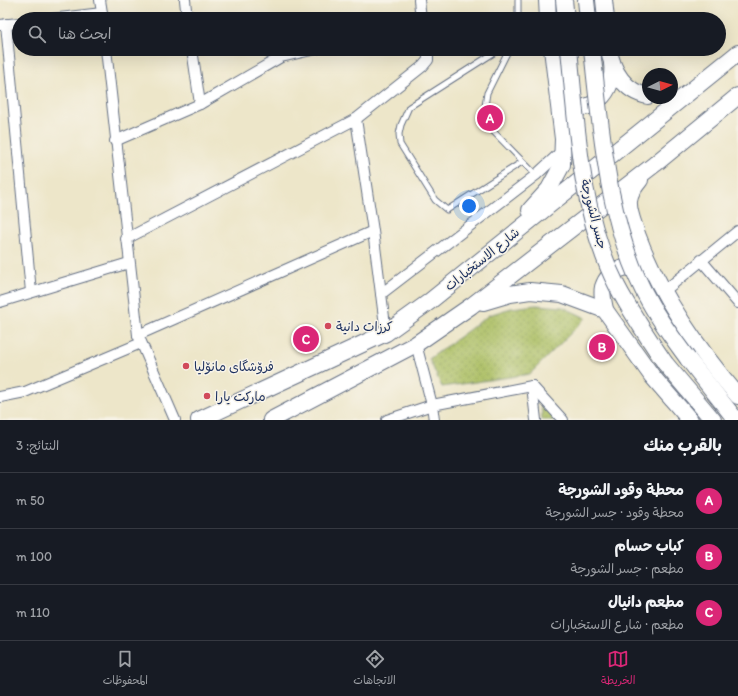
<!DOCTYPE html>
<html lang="ar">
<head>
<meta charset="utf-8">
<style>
	body { margin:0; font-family:Itim,"Playpen Sans Arabic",sans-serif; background:#242831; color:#f1f3f6; direction:rtl }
	.compass { position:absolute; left:642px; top:68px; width:36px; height:36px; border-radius:50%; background:#171b24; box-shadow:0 4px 16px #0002; rotate:85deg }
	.you { position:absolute; left:469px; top:206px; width:14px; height:14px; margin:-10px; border:3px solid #fff; border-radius:50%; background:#1a73e8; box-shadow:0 0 0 6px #1a73e833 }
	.badge { display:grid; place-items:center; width:26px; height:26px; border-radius:50%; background:#db2777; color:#fff; font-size:13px; font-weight:700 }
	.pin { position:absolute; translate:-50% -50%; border:2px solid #fff; box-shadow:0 1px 4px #0006 }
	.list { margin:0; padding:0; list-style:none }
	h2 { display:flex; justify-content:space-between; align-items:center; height:52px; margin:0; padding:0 16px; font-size:17px }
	h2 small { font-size:13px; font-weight:400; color:#9ea1a6 }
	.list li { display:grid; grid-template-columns:26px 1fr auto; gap:12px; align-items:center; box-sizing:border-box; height:56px; padding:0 16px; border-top:1px solid #363941 }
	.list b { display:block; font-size:15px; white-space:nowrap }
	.list p { margin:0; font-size:13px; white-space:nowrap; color:#9ea1a6 }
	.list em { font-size:13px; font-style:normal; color:#9ea1a6 }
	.icon { flex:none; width:22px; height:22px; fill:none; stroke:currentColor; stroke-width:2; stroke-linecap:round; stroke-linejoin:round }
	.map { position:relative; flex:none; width:738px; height:420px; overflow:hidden; direction:ltr }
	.search { position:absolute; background:#171b24; box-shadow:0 4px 16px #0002; left:12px; right:12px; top:12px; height:44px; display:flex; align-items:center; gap:10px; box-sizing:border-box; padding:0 14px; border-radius:22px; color:#9ea1a6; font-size:15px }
	.sheet { height:220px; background:#171b24 }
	nav { display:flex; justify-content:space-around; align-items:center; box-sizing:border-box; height:56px; border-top:1px solid #363941; background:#171b24; font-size:11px; color:#9ea1a6 }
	nav a { display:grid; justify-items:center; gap:2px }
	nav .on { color:#db2777 }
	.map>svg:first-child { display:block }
</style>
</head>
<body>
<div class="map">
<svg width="738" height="420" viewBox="0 0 738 420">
	<defs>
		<pattern id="park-dots" width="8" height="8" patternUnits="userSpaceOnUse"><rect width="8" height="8" fill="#aabe62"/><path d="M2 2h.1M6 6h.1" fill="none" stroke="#8a9b54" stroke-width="1.8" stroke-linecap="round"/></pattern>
	</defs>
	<rect width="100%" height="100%" fill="#f7f3e8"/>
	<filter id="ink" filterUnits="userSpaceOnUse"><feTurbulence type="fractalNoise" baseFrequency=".025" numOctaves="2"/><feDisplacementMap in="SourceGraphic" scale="8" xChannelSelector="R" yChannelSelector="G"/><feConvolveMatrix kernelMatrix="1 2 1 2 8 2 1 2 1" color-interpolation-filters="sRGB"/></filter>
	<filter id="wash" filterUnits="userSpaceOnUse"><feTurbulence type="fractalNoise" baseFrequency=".012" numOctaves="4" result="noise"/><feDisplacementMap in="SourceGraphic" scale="16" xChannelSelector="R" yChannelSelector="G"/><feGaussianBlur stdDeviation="0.9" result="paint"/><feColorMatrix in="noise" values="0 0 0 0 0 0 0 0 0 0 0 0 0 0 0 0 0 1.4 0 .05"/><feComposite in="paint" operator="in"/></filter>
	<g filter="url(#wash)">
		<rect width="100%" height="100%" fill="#ede6c9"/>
		<g fill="url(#park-dots)" stroke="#627660">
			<polygon points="536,305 563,307 586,318 530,374 442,387 429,359 489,315 511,308"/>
			<polygon points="541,402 556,420 542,420"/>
		</g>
	</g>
	<g filter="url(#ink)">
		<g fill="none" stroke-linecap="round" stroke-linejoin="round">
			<defs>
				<g id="service">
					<polyline points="518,19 518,0"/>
					<polyline points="500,49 409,107 401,125 399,134 400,144 435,200 447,210 522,162"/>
					<polyline points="509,49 487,93 485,106 489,127 536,175"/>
				</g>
				<g id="minor">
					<polyline points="100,0 103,19"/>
					<polyline points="185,0 187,19"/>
					<polyline points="419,0 421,19"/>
					<polyline points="51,19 102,13"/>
					<polyline points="6,24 31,292"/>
					<polyline points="0,25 19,23"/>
					<polyline points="106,49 138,335 175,420"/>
					<polyline points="192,49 200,104"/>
					<polyline points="356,119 373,231 386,333"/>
					<polyline points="115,141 200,104 281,57 316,49"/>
					<polyline points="126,239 356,119 423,66 428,60 428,49"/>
					<polyline points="701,260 738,303"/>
					<polyline points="663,292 738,231"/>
					<polyline points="381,294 536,175 563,150"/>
					<polyline points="0,302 129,263"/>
					<polyline points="138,335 373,231"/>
					<polyline points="416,344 432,405 434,420"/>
					<polyline points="532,386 563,420"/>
					<polyline points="532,386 536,420"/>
					<polyline points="0,397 25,392 141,343"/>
					<polyline points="387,420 432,405 532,386"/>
				</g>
				<g id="primary">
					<polyline points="547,0 548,19"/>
					<polyline points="564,0 566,19"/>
					<polyline points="586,0 588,19"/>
					<polyline points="604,0 606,19"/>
					<path d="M609,49C612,71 625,92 648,96"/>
					<path d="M562,104C591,118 616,91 612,63"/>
					<path d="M640,180C635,186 630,193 629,201C628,212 634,224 637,234C659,294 697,348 738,396"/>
					<polyline points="530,210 549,189 562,165 563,139 552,49"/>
					<polyline points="483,302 510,294 530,291 562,294 605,310 652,376 690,420"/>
					<path d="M605,310C604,302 601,295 603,287C609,269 629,262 645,272"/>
					<polyline points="688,359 736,420"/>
					<polyline points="665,363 713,420"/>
					<polyline points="199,420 386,333 429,302 738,53"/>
					<polyline points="271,420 416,344 471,306 655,164 738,96"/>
				</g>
			</defs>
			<use href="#service" stroke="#646f83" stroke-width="7"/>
			<use href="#minor" stroke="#646f83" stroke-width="12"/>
			<use href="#primary" stroke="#646f83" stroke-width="18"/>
			<use href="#service" stroke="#fff" stroke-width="5"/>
			<use href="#minor" stroke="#fff" stroke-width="10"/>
			<use href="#primary" stroke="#fff" stroke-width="16"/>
			<defs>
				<g id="primary-bridge">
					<path d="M569,49C577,129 580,213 617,286C631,313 648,338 665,363"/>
					<path d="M592,49C601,131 608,231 650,303C661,323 675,341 688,359"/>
				</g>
			</defs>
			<use href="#primary-bridge" stroke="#646f83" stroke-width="18" stroke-linecap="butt"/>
			<use href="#primary-bridge" stroke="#fff" stroke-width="16"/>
		</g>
	</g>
	<g fill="#d1495b" stroke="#f7f3e8" stroke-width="1.5">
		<circle cx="328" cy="326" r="4"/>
		<circle cx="186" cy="366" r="4"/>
		<circle cx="207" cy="396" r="4"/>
	</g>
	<g text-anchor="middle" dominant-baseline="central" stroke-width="3" stroke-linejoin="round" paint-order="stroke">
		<g font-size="13" fill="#1b2f5e" stroke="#f7f3e8">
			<text transform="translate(594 214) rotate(75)">جسر الشورجة</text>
			<text transform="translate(482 259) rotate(-39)">شارع الاستخبارات</text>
		</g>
		<g font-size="13" fill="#1b2f5e" stroke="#f7f3e8" text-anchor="start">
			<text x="336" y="326">كرزات دانية</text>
			<text x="194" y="366">فرۆشگای مانۆلیا</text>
			<text x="215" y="396">ماركت يارا</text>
		</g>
	</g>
</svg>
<svg class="compass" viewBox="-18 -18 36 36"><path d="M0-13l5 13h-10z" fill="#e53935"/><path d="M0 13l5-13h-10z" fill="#9ea1a6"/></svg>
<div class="you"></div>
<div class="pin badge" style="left:490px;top:118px">A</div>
<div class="pin badge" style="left:602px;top:347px">B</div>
<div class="pin badge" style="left:306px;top:339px">C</div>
<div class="search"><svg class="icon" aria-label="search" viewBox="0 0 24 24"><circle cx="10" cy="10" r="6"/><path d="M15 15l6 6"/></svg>ابحث هنا</div>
</div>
<section class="sheet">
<h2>بالقرب منك<small>النتائج: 3</small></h2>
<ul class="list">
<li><span class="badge">A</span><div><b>محطة وقود الشورجة</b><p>محطة وقود · جسر الشورجة</p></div><em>50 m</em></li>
<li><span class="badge">B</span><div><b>كباب حسام</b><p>مطعم · جسر الشورجة</p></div><em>100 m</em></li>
<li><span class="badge">C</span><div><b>مطعم دانيال</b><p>مطعم · شارع الاستخبارات</p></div><em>110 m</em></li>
</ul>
</section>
<nav>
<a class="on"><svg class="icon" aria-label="map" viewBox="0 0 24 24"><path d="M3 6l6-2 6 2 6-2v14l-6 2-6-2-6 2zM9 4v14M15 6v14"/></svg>الخريطة</a>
<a><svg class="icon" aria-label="directions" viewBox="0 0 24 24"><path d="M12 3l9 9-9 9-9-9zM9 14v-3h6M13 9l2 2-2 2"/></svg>الاتجاهات</a>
<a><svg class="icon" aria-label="saved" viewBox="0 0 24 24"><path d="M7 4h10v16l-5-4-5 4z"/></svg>المحفوظات</a>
</nav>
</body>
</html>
